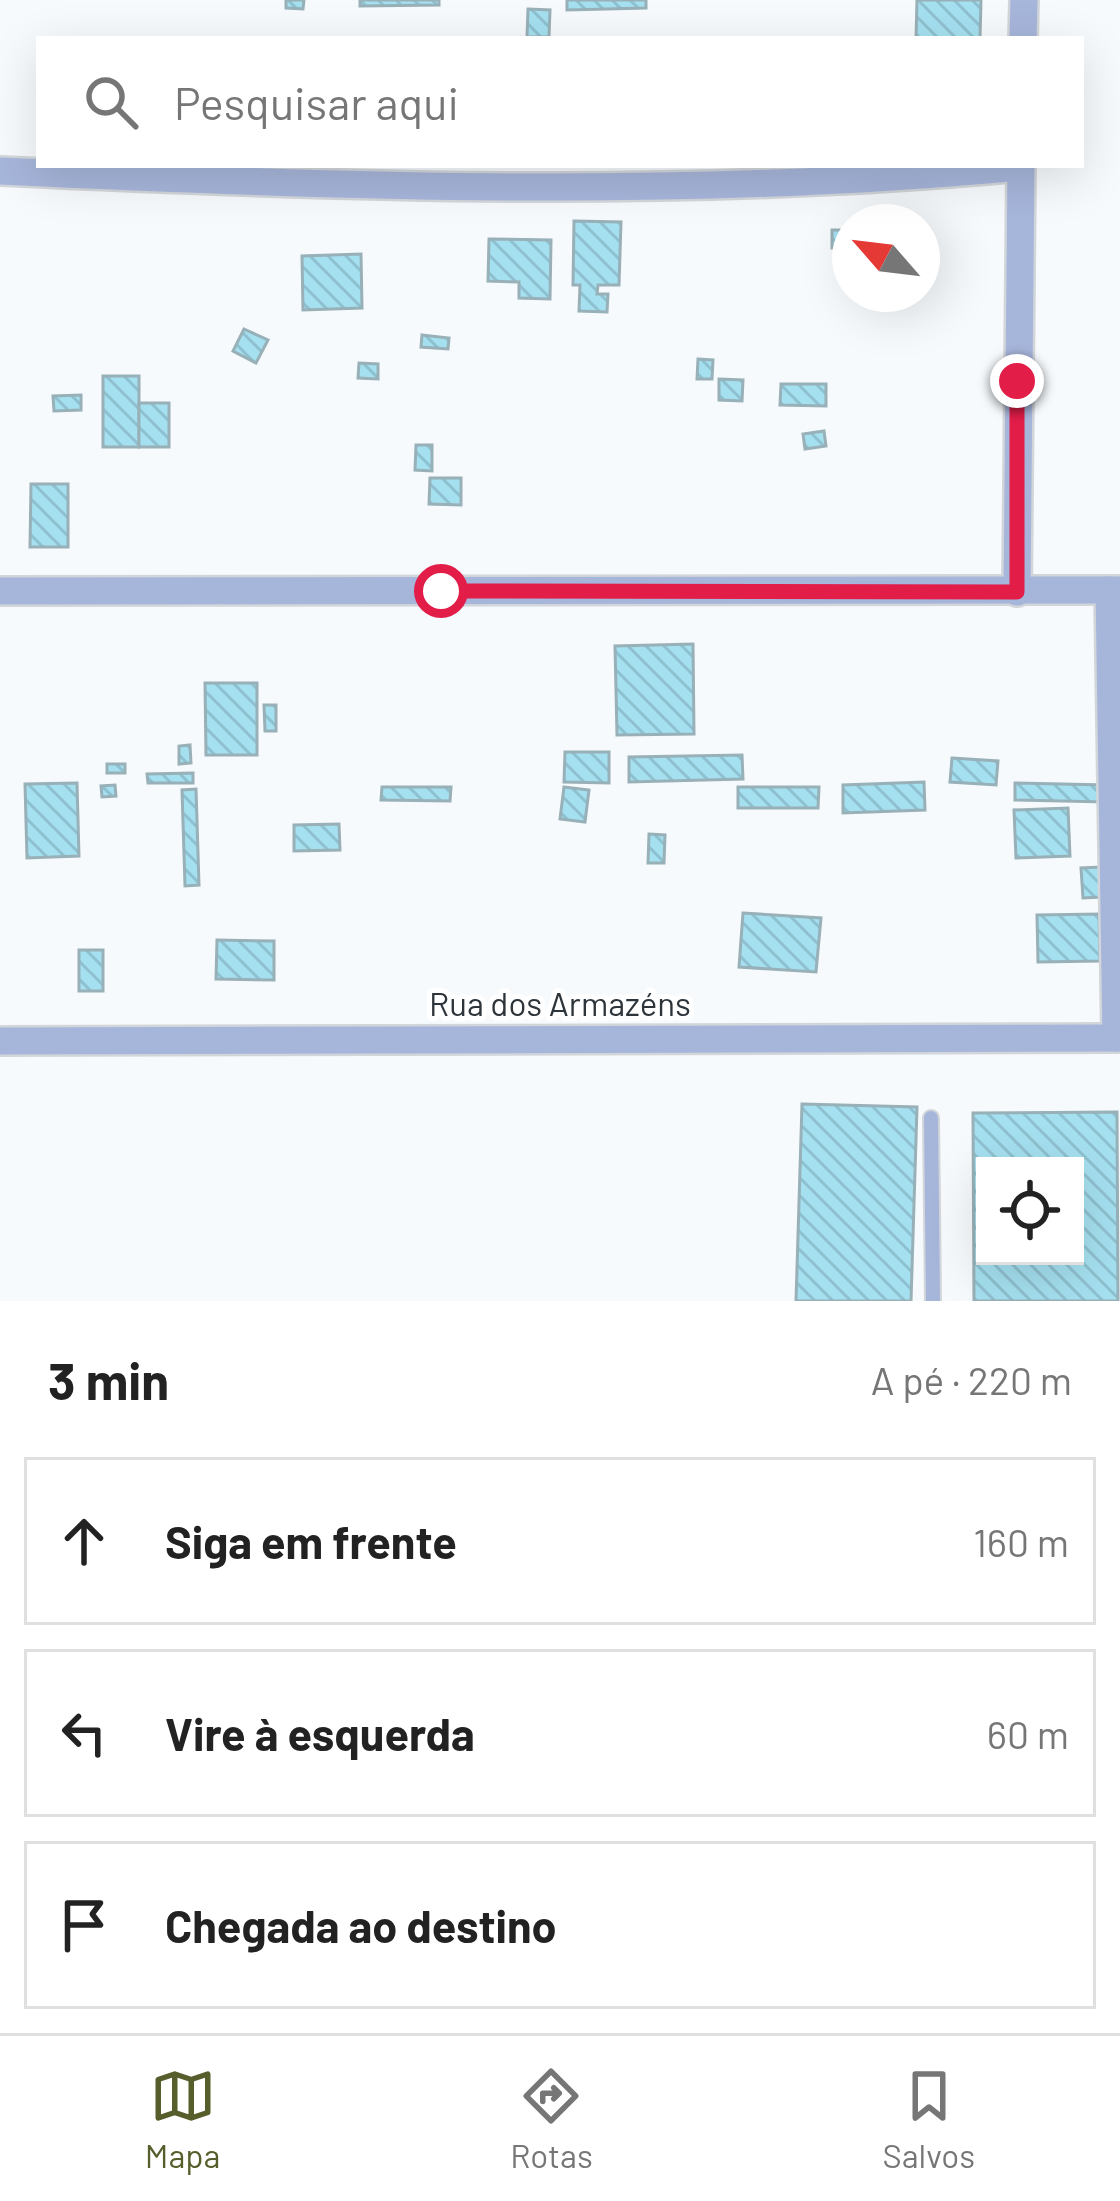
<!DOCTYPE html>
<html lang="pt">
<head>
<meta charset="utf-8">
<style>
	body { margin:0; font-family:Barlow,sans-serif; background:#f6f6f6; color:#222 }
	.controls { position:absolute; right:36px; bottom:36px; display:grid; overflow:hidden; border-radius:0px; box-shadow:0 12px 48px #0002 }
	.controls button { width:108px; height:108px; display:grid; place-items:center; padding:0; border:0; border-bottom:3px solid #e0e0e0; background:#fff; color:#222; font:60px sans-serif }
	.compass { position:absolute; left:832px; top:204px; width:108px; height:108px; border-radius:50%; background:#fff; box-shadow:0 12px 48px #0002; rotate:298deg }
	.stop { position:absolute; width:36px; height:36px; margin:-27px; border:9px solid #e11d48; border-radius:50%; background:#fff }
	.stop.end { background:#e11d48; border-color:#fff; box-shadow:0 3px 12px #0008 }
	.list { margin:0; padding:0; list-style:none }
	h2 { display:flex; justify-content:space-between; align-items:center; height:156px; margin:0; padding:0 48px; font-size:51px }
	h2 small { font-size:39px; font-weight:400; color:#767676 }
	.list li { display:grid; grid-template-columns:78px 1fr auto; gap:36px; align-items:center; box-sizing:border-box; height:168px; margin:0 24px 24px; padding:0 24px; border:3px solid #e0e0e0; border-radius:0px }
	.list b { display:block; font-size:45px; white-space:nowrap }
	.list em { font-size:39px; font-style:normal; color:#767676 }
	.icon { flex:none; width:66px; height:66px; fill:none; stroke:currentColor; stroke-width:2; stroke-linecap:round; stroke-linejoin:round }
	.map { position:relative; flex:none; width:1120px; height:1301px; overflow:hidden }
	.search { position:absolute; background:#fff; box-shadow:0 12px 48px #0002; left:36px; right:36px; top:36px; height:132px; display:flex; align-items:center; gap:30px; box-sizing:border-box; padding:0 42px; border-radius:0px; color:#767676; font-size:45px }
	.sheet { height:732px; background:#fff }
	nav { display:flex; justify-content:space-around; align-items:center; box-sizing:border-box; height:168px; border-top:3px solid #e0e0e0; background:#fff; font-size:33px; color:#767676 }
	nav a { display:grid; justify-items:center; gap:6px }
	nav .on { color:#575e2c }
	.map>svg:first-child { display:block }
</style>
</head>
<body>
<div class="map">
<svg width="1120" height="1301" viewBox="0 0 1120 1301">
	<defs>
		<pattern id="building-back-hatch" width="6" height="6" patternUnits="userSpaceOnUse" patternTransform="scale(3)"><rect width="6" height="6" fill="#a5e0f0"/><path d="M-1 5l2 2M0 0l6 6M5-1l2 2" fill="none" stroke="#8ec1cf"/></pattern>
	</defs>
	<rect width="100%" height="100%" fill="#f6fafd"/>
	<g fill="url(#building-back-hatch)" stroke="#98b0b7" stroke-width="3" fill-rule="evenodd">
		<polygon points="286,0 304,0 303,9 286,8"/>
		<polygon points="360,0 439,0 439,5 360,6"/>
		<polygon points="567,0 646,0 646,8 567,10"/>
		<polygon points="917,0 981,0 980,39 916,39"/>
		<polygon points="528,9 550,10 549,37 527,37"/>
		<polygon points="574,221 621,222 619,285 598,285 597,294 608,294 607,312 579,311 580,285 573,285"/>
		<rect x="832" y="230" width="18" height="18"/>
		<polygon points="489,239 551,240 550,299 519,298 519,282 488,281"/>
		<polygon points="361,254 362,308 303,310 302,256"/>
		<polygon points="244,329 268,340 256,363 233,351"/>
		<polygon points="422,335 449,338 448,349 421,347"/>
		<polygon points="698,359 713,360 712,379 697,379"/>
		<polygon points="359,363 378,364 378,379 358,378"/>
		<rect x="103" y="376" width="36" height="71"/>
		<polygon points="719,379 743,380 742,401 719,400"/>
		<polygon points="781,384 826,384 826,406 780,405"/>
		<polygon points="81,395 81,410 54,411 53,396"/>
		<rect x="139" y="403" width="30" height="44"/>
		<polygon points="824,431 826,446 805,449 803,434"/>
		<polygon points="416,445 432,445 432,471 415,470"/>
		<polygon points="430,478 461,478 461,505 429,504"/>
		<polygon points="31,484 68,484 68,547 30,547"/>
		<polygon points="693,644 694,734 617,735 615,646"/>
		<polygon points="205,683 257,683 257,755 206,755"/>
		<polygon points="264,705 276,705 276,731 265,731"/>
		<polygon points="190,745 191,763 179,764 179,746"/>
		<polygon points="565,752 609,752 609,783 564,782"/>
		<polygon points="742,755 743,779 629,782 629,757"/>
		<polygon points="952,758 998,761 996,785 950,782"/>
		<rect x="107" y="764" width="18" height="9"/>
		<polygon points="193,773 193,783 148,783 147,774"/>
		<polygon points="924,782 925,810 843,813 843,785"/>
		<polygon points="77,783 79,856 27,858 25,784"/>
		<polygon points="1015,783 1107,785 1106,802 1015,800"/>
		<polygon points="115,785 116,796 102,797 101,786"/>
		<polygon points="382,787 451,787 450,801 381,800"/>
		<polygon points="564,787 589,790 585,822 560,819"/>
		<polygon points="738,787 819,787 818,808 738,808"/>
		<polygon points="196,789 199,885 185,886 182,790"/>
		<polygon points="1068,808 1070,856 1016,858 1014,810"/>
		<polygon points="339,824 340,850 294,851 294,825"/>
		<polygon points="649,834 665,835 664,863 648,863"/>
		<polygon points="1101,867 1102,897 1083,898 1081,868"/>
		<polygon points="743,913 821,918 816,972 739,967"/>
		<polygon points="1099,914 1100,961 1038,962 1037,915"/>
		<polygon points="217,940 274,941 274,980 216,979"/>
		<rect x="79" y="950" width="24" height="41"/>
		<polygon points="802,1104 917,1107 911,1301 796,1301"/>
		<path d="M1117,1112L1118,1301H974L973,1113ZM985,1166H1075V1256H985Z"/>
	</g>
	<g fill="none" stroke-linecap="round" stroke-linejoin="round">
		<defs>
			<polyline id="service" points="931,1118 933,1301"/>
			<g id="minor">
				<polyline points="1023,39 1024,0"/>
				<path d="M0,171C339,187 682,199 1020,167"/>
				<polyline points="1109,590 1116,1038"/>
				<polyline points="0,591 1120,590"/>
				<polyline points="1017,592 1021,165"/>
				<polyline points="0,1041 1120,1038"/>
			</g>
		</defs>
		<use href="#service" stroke="#d2d6da" stroke-width="18"/>
		<use href="#minor" stroke="#d2d6da" stroke-width="32"/>
		<use href="#service" stroke="#a6b5da" stroke-width="14"/>
		<use href="#minor" stroke="#a6b5da" stroke-width="27"/>
	</g>
	<g fill="none" stroke-linecap="round" stroke-linejoin="round">
		<polyline stroke="#e11d48" stroke-width="15" points="441,591 1017,592 1017,381"/>
	</g>
	<g text-anchor="middle" dominant-baseline="central" stroke-width="10" stroke-linejoin="round" paint-order="stroke">
		<g font-size="33" fill="#2d343a" stroke="#fff">
			<text x="560" y="1003">Rua dos Armazéns</text>
		</g>
	</g>
</svg>
<div class="controls">
<button><svg class="icon" aria-label="locate" viewBox="0 0 24 24"><circle cx="12" cy="12" r="6"/><path d="M12 2v4M12 18v4M2 12h4M18 12h4"/></svg></button>
</div>
<svg class="compass" viewBox="-18 -18 36 36"><path d="M0-13l5 13h-10z" fill="#e53935"/><path d="M0 13l5-13h-10z" fill="#767676"/></svg>
<div class="stop" style="left:441px;top:591px"></div>
<div class="stop end" style="left:1017px;top:381px"></div>
<div class="search"><svg class="icon" aria-label="search" viewBox="0 0 24 24"><circle cx="10" cy="10" r="6"/><path d="M15 15l6 6"/></svg>Pesquisar aqui</div>
</div>
<section class="sheet">
<h2>3 min<small>A pé · 220 m</small></h2>
<ul class="list">
<li><svg class="icon" aria-label="ahead" viewBox="0 0 24 24"><path d="M12 20V5M6 11l6-6 6 6"/></svg><div><b>Siga em frente</b></div><em>160 m</em></li>
<li><svg class="icon" aria-label="left" viewBox="0 0 24 24"><path d="M17 20v-9H6M10 6l-5 5 5 5"/></svg><div><b>Vire à esquerda</b></div><em>60 m</em></li>
<li><svg class="icon" aria-label="arrive" viewBox="0 0 24 24"><path d="M6 21V4h12l-3 4 3 4H6"/></svg><div><b>Chegada ao destino</b></div></li>
</ul>
</section>
<nav>
<a class="on"><svg class="icon" aria-label="map" viewBox="0 0 24 24"><path d="M3 6l6-2 6 2 6-2v14l-6 2-6-2-6 2zM9 4v14M15 6v14"/></svg>Mapa</a>
<a><svg class="icon" aria-label="directions" viewBox="0 0 24 24"><path d="M12 3l9 9-9 9-9-9zM9 14v-3h6M13 9l2 2-2 2"/></svg>Rotas</a>
<a><svg class="icon" aria-label="saved" viewBox="0 0 24 24"><path d="M7 4h10v16l-5-4-5 4z"/></svg>Salvos</a>
</nav>
</body>
</html>
